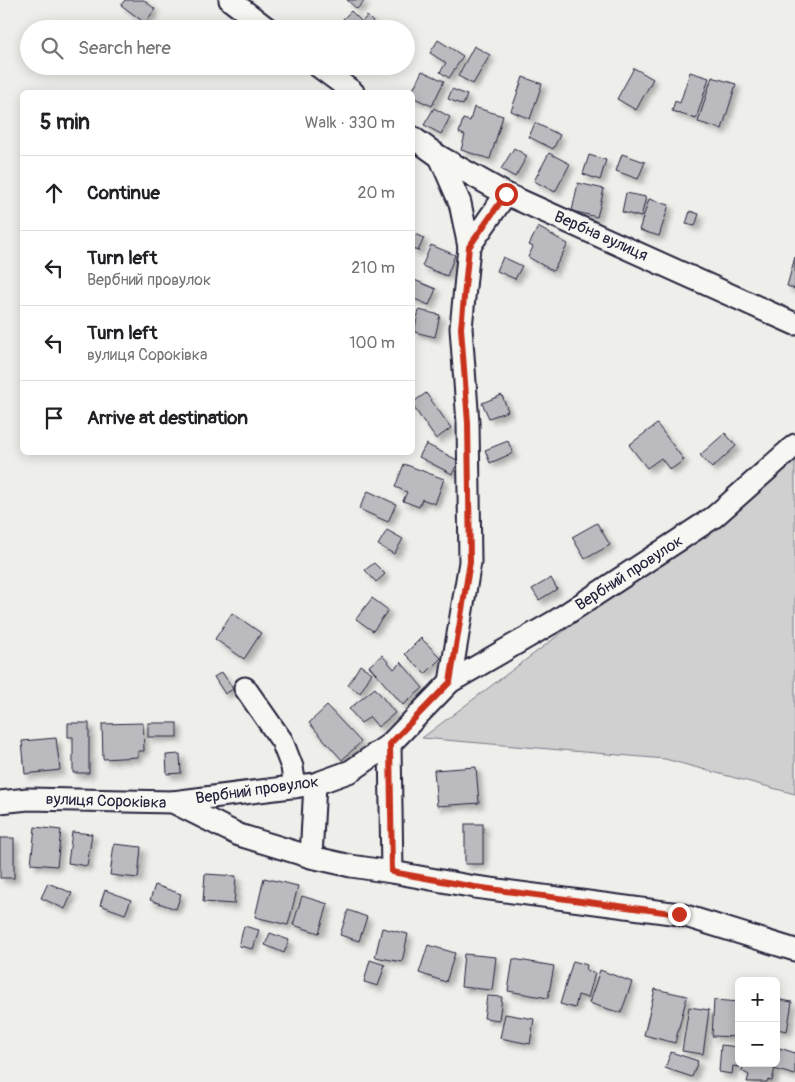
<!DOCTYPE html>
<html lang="en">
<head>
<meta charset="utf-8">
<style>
	body { margin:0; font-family:Pangolin,sans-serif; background:#f2f2f2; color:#202124 }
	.controls { position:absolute; right:15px; bottom:15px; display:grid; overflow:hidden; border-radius:8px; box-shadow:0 2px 12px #0003 }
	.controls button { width:45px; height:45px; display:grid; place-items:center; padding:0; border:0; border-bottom:1px solid #e0e0e0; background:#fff; color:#202124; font:25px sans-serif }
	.stop { position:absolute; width:15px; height:15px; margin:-11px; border:4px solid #c8321e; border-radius:50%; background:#fff }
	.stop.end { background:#c8321e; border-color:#fff; box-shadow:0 1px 5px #0008 }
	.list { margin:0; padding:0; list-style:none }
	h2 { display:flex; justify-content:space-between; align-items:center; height:65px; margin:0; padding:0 20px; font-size:21px }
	h2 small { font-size:16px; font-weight:400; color:#757577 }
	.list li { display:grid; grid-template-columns:32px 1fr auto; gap:15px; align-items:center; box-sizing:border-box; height:75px; padding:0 20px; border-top:1px solid #e0e0e0 }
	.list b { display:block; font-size:19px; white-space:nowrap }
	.list p { margin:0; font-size:16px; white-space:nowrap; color:#757577 }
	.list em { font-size:16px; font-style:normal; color:#757577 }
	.icon { flex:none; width:28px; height:28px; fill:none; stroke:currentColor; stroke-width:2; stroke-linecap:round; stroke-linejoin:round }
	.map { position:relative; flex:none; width:795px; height:1082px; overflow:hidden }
	.search { position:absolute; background:#fff; box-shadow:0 2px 12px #0003; left:20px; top:20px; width:395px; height:55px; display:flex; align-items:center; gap:12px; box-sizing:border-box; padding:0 18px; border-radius:28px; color:#757577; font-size:19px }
	.panel { position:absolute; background:#fff; box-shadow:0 2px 12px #0003; left:20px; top:90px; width:395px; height:365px; border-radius:8px }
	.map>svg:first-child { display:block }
</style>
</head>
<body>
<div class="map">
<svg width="795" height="1082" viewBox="0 0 795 1082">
	<defs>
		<filter id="shadow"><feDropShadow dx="4.5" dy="4.5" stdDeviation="2.5" flood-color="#0004"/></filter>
	</defs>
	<rect width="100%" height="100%" fill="#eeeeeb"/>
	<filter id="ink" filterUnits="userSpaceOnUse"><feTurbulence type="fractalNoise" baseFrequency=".02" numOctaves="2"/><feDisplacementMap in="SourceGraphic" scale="10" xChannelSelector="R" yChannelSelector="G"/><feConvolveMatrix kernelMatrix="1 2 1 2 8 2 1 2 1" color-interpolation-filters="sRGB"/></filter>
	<g filter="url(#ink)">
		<polygon fill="#d0d0d1" stroke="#797986" points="795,457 795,794 665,759 422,738"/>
		<g fill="#bbbbbf" stroke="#22223b" filter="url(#shadow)">
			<polygon points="125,0 144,0 155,9 145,23 121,5"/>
			<polygon points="347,0 365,0 357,9"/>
			<polygon points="351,11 362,22 367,16 378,27 376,29 333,29"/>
			<polygon points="438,40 463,56 449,78 440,72 446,63 430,53"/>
			<polygon points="474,46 490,55 473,84 458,76"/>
			<polygon points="634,68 653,79 636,110 617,99"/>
			<polygon points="422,71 444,81 432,106 412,97 412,92"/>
			<polygon points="690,72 709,78 696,119 672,111 675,101 680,103"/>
			<polygon points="523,77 542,84 530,119 511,111"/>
			<polygon points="712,77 736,84 722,129 698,122"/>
			<polygon points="452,89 467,95 463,105 448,99"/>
			<polygon points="474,107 503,116 490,159 461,150 465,135 459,133 463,119 470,121"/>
			<polygon points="434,108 450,117 441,134 424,125"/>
			<polygon points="535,123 560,135 553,149 529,137"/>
			<polygon points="514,148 527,156 515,177 501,169"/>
			<polygon points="549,153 570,164 555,192 534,181"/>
			<polygon points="622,154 645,162 638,179 616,171"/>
			<polygon points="589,155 606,160 600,180 583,174"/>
			<polygon points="578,183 604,189 597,217 572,211"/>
			<polygon points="626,193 646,197 641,217 622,212"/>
			<polygon points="649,199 669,205 659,236 639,230"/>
			<polygon points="690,211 699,214 695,226 686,224"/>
			<polygon points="538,227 568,244 553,271 528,257 533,247 529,245"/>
			<polygon points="412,233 424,238 418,251 412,249"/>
			<polygon points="431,245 455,255 447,276 422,266"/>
			<polygon points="503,257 522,266 515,279 497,271"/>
			<polygon points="795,257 795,289 787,286"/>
			<polygon points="412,279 436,289 429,305 412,298"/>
			<polygon points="419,310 440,315 435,337 414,332"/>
			<polygon points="426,393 451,428 436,439 412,405 412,403"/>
			<polygon points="502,395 508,411 489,418 482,403"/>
			<polygon points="657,424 684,460 670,470 661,458 647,468 629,445"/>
			<polygon points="725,433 736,446 712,468 700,455"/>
			<polygon points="508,441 513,453 490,463 485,450"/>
			<polygon points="426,444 459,461 452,474 419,457"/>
			<polygon points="404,464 444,479 435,504 422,499 419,507 403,501 407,492 395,487"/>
			<polygon points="368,491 396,504 388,522 359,509"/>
			<polygon points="597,523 610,545 585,559 572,537"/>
			<polygon points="387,530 403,539 394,554 378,545"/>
			<polygon points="374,563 385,574 376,582 365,570"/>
			<polygon points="551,578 557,589 539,600 532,589"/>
			<polygon points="372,598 388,610 373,631 356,619"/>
			<polygon points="232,613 261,633 244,659 215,639"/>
			<polygon points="421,638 441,658 425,674 405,654"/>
			<polygon points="382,655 394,669 401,662 423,688 403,705 369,666"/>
			<polygon points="360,665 372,673 360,693 348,685"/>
			<polygon points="222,672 233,689 225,694 214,677"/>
			<polygon points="375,688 395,713 378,727 370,717 361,723 349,709"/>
			<polygon points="327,706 361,742 342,760 309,723"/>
			<polygon points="68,723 89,723 89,773 73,773 73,737 68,737"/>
			<polygon points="143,723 144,751 138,751 138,757 103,759 102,724"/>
			<rect x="148" y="723" width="29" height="14"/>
			<polygon points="56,738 60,770 25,774 22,741"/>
			<polygon points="180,754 181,773 167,774 166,755"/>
			<polygon points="476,767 479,803 437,806 434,770"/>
			<rect x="465" y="824" width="18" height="40"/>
			<polygon points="35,827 61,830 57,866 31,864"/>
			<polygon points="72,832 92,834 87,866 68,863"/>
			<rect x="0" y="838" width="14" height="40"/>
			<polygon points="114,844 141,847 138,878 110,875"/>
			<polygon points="205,874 236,876 234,904 203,902"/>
			<polygon points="264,878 298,886 288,925 255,917"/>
			<polygon points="48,883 72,893 65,909 41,898"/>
			<polygon points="155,885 181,894 176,909 150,900"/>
			<polygon points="105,890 131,900 125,914 100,905"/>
			<polygon points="302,896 328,904 319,933 293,925"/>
			<polygon points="348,910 367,917 359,941 340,935"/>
			<polygon points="244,926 259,930 253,949 239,946"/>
			<polygon points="382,928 408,934 402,962 375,957"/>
			<polygon points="270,933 289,940 284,953 265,945"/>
			<polygon points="428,945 455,953 446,982 419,973"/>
			<polygon points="464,954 496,957 492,990 461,987"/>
			<polygon points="513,959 554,966 548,998 508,991"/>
			<polygon points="370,960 385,965 378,986 364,982"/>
			<polygon points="573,961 587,965 586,970 595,973 588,998 578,995 575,1008 560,1004"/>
			<polygon points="600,970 632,982 621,1013 589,1003"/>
			<polygon points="655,989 687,996 675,1043 644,1035"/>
			<polygon points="487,996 502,997 499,1020 484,1018"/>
			<polygon points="776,999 792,1002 787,1031 776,1029"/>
			<polygon points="714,1000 739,1002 738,1037 712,1036"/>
			<polygon points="689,1007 709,1010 703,1054 682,1051"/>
			<polygon points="505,1014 534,1019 530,1044 500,1038"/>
			<polygon points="721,1045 739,1047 740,1067 733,1066 732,1074 719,1072"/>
			<polygon points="780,1048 795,1053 795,1075 774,1069"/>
			<polygon points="671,1052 698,1061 692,1077 665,1068"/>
			<polygon points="744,1063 776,1063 772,1081 768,1080 767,1082 747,1082 749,1075 742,1071"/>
		</g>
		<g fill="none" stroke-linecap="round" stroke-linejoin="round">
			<defs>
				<g id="street">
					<polyline points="230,0 268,29"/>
					<polyline points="318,66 353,92"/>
					<polyline points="412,137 440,157 506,194 795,324"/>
					<polyline points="440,157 460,203 469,247 461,328 468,423 470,562 450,682"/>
					<polyline points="469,247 506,194"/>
					<polyline points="245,688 282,741 292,767 295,787"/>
					<polyline points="390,744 392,872"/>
					<polyline points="0,802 28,799 173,802 239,835 311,857 351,866 392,872 475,887 679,914 795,950"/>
					<polyline points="173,802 315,784 351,771 390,744 450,682 557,620 714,517 795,445"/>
					<polyline points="311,857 315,784"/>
				</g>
			</defs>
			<use href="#street" stroke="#22223b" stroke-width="25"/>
			<use href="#street" stroke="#f6f6f2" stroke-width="21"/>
		</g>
	</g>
	<g fill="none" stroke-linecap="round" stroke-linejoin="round" filter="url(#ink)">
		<polyline stroke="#c8321e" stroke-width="6" points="506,194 469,247 461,328 468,423 470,562 450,682 390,744 392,872 475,887 679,914"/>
	</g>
	<g text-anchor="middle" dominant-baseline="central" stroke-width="4" stroke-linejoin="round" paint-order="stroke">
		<g font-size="16" fill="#22223b" stroke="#f6f6f2">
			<text transform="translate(601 236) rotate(24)">Вербна вулиця</text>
			<text transform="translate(629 573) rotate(-33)">Вербний провулок</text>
			<text transform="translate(257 790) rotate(-8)">Вербний провулок</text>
			<text transform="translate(106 801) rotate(2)">вулиця Сороківка</text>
		</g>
	</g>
</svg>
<div class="controls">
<button>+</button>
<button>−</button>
</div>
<div class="stop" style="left:506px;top:194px"></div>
<div class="stop end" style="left:679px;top:914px"></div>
<div class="search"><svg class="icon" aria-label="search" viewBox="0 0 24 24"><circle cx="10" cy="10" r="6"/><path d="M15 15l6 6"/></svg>Search here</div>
<section class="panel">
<h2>5 min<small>Walk · 330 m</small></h2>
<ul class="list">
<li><svg class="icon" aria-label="ahead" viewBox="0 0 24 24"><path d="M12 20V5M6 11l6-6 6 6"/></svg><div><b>Continue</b></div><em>20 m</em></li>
<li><svg class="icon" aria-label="left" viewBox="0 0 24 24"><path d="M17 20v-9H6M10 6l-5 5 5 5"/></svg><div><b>Turn left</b><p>Вербний провулок</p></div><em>210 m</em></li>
<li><svg class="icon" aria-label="left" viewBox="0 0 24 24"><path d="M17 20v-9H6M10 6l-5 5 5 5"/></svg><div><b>Turn left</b><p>вулиця Сороківка</p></div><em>100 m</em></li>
<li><svg class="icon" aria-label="arrive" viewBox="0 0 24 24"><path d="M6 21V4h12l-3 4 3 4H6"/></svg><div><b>Arrive at destination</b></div></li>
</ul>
</section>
</div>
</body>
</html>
